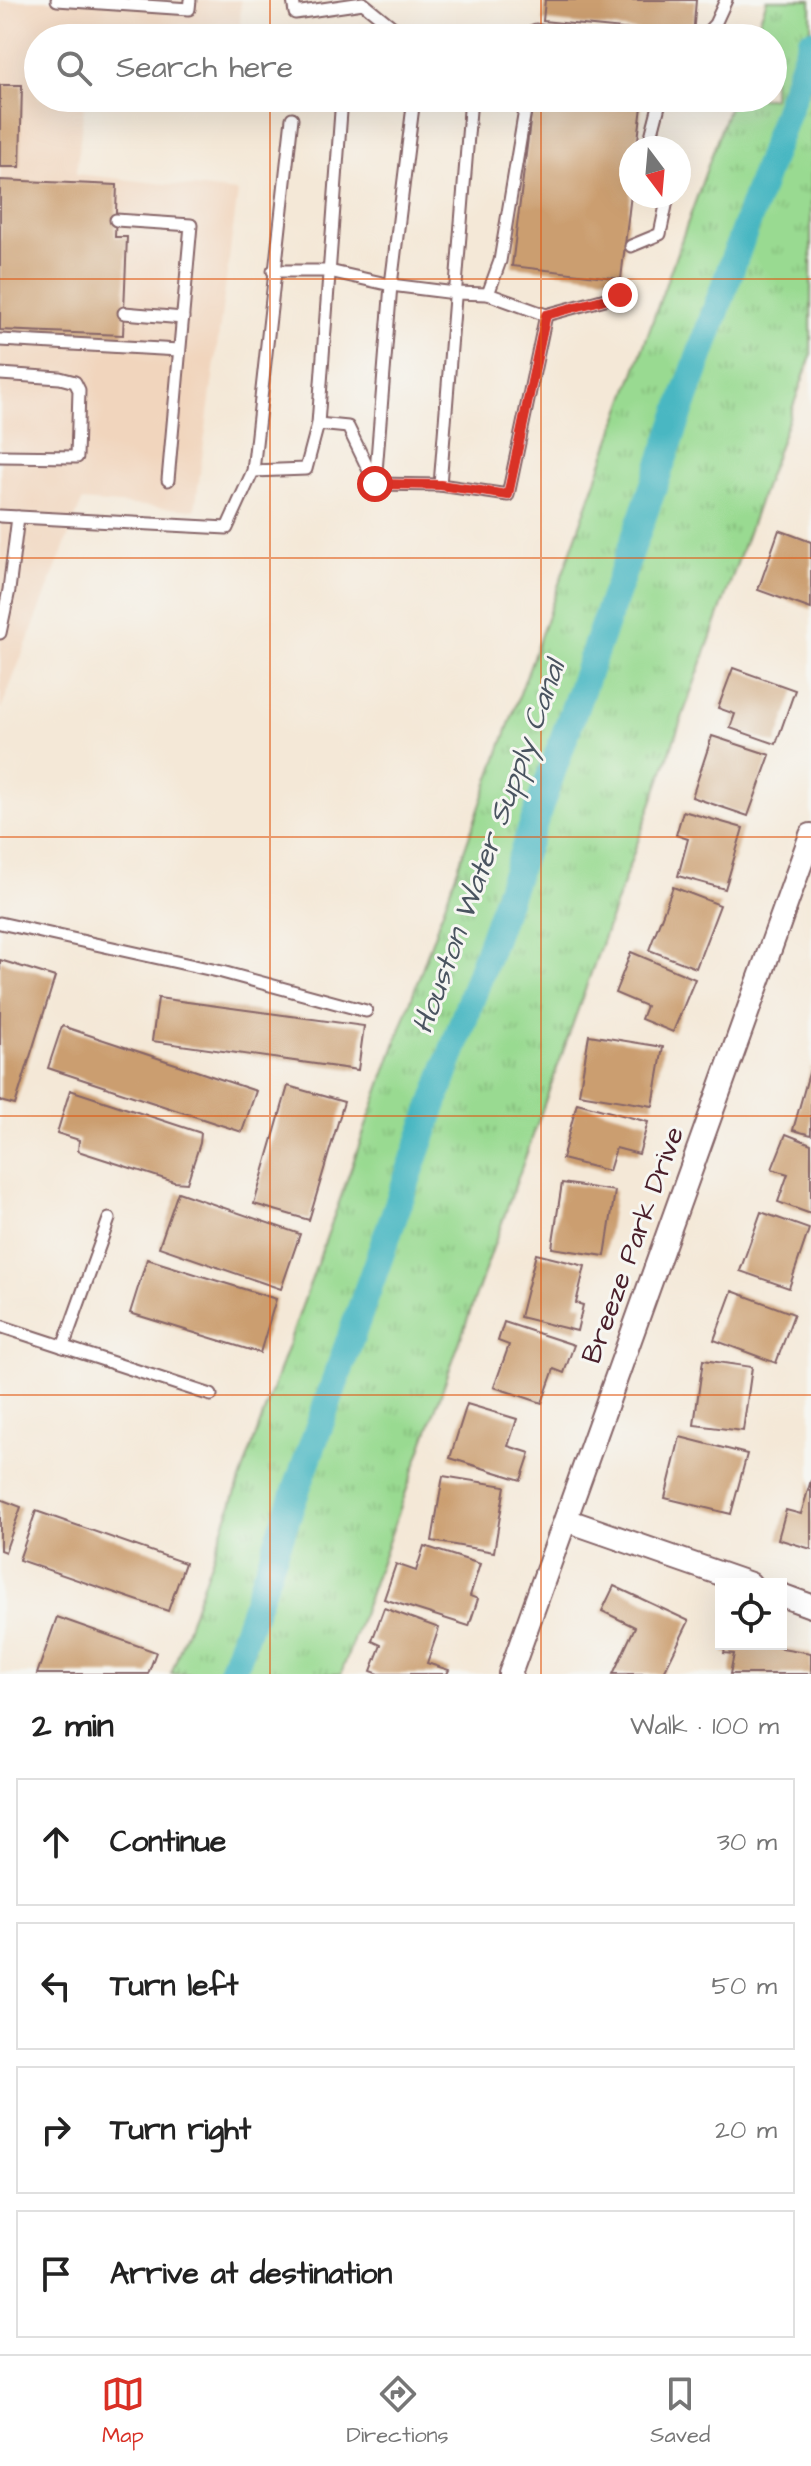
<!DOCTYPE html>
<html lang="en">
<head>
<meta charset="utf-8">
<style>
	body { margin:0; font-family:"Architects Daughter",sans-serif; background:#f2f2f2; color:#222 }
	.controls { position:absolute; right:24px; bottom:24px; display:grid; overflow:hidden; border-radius:0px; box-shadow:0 8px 32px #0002 }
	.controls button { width:72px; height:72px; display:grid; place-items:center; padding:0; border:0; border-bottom:2px solid #e0e0e0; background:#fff; color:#222; font:40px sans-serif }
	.compass { position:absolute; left:619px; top:136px; width:72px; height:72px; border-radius:50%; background:#fff; box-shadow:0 8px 32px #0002; rotate:164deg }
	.stop { position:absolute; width:24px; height:24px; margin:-18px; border:6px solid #d93025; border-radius:50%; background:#fff }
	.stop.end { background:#d93025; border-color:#fff; box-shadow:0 2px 8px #0008 }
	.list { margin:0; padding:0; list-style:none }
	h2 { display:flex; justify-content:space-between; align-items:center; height:104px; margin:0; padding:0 32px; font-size:34px }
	h2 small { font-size:26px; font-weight:400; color:#767676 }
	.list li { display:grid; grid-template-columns:52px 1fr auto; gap:24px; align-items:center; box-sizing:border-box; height:128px; margin:0 16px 16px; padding:0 16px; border:2px solid #e0e0e0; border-radius:0px }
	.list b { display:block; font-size:30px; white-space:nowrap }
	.list em { font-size:26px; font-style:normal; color:#767676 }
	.icon { flex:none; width:44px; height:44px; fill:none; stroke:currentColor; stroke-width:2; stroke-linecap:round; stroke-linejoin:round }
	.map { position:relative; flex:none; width:811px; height:1674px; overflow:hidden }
	.search { position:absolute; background:#fff; box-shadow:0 8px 32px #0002; left:24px; right:24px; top:24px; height:88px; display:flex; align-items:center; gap:20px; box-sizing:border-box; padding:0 28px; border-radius:44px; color:#767676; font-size:30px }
	.sheet { height:680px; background:#fff }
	nav { display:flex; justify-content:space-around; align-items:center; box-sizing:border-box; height:112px; border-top:2px solid #e0e0e0; background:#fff; font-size:22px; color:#767676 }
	nav a { display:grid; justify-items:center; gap:4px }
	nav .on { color:#d93025 }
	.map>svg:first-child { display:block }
</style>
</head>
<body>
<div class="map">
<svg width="811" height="1674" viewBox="0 0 811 1674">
	<defs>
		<pattern id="grass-tufts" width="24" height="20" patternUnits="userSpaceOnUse" patternTransform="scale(2)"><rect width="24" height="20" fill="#99da91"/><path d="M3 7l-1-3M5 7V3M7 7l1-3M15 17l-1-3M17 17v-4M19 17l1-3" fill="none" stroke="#85bb7d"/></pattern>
	</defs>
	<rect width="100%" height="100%" fill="#f6f6f2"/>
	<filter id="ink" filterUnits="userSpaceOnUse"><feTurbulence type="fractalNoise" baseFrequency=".0125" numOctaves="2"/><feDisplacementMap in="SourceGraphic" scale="16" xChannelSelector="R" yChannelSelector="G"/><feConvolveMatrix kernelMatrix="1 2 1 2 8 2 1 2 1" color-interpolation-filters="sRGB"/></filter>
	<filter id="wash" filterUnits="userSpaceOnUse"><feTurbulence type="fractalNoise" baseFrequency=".006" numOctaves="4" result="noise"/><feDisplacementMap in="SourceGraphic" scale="32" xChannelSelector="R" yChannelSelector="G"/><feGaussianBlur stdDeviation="1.8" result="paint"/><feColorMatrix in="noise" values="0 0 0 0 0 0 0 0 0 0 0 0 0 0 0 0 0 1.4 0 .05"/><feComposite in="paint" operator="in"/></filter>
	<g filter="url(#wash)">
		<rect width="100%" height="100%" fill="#f4e8d7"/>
		<polygon fill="#f1d5bd" points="0,0 241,0 240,26 94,23 92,38 38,38 38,98 85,98 76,174 238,192 195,510 82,501 0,712"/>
		<polygon fill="url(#grass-tufts)" stroke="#727c5e" stroke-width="2" points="767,0 811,0 811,356 341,1674 171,1674 732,98 773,98 773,38 753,38"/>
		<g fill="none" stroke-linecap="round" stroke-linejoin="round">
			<polyline stroke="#49b7c2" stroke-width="28" points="231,1674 811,43"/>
		</g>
		<g id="blocks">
			<g fill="#cb9e6f">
				<polygon points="545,0 696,0 693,36 543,21"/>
				<polygon points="0,85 22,85 20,167 0,167"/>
				<polygon points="533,98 643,98 637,148 631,148 631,194 621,279 512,266"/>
				<polygon points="0,180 117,185 115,237 127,237 123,335 0,330"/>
				<polygon points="779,530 811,542 811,609 758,590"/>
				<polygon points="733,668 795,690 776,744 730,728 735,714 718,708"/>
				<polygon points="712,736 770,755 748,816 692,797"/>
				<polygon points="683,811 743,828 725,889 678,876 688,839 676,835"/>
				<polygon points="673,887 720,905 696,968 649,950"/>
				<polygon points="631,952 695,979 673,1032 641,1019 646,1006 615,993"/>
				<polygon points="0,960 55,977 15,1105 0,1101"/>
				<polygon points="158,998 364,1026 358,1070 152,1041"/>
				<polygon points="62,1026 256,1091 242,1132 48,1068"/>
				<polygon points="589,1035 663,1047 653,1106 579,1094"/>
				<polygon points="811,1066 811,1135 793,1130"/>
				<polygon points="288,1086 344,1102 309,1220 254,1204"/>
				<polygon points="70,1090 201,1133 200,1143 187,1183 174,1182 78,1151 79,1140 57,1133"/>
				<polygon points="577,1103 648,1122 639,1154 616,1148 609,1171 562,1159"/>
				<polygon points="786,1134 811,1144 811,1214 778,1202 788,1174 772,1169"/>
				<polygon points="562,1183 615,1191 605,1256 552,1248"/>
				<polygon points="178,1192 300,1234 281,1289 159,1247"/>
				<polygon points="761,1212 809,1229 789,1288 740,1271"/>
				<polygon points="536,1254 585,1266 576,1303 583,1305 577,1331 520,1317"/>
				<polygon points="147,1259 276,1299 260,1353 130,1313"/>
				<polygon points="732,1291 794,1314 776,1363 714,1340"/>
				<polygon points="504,1322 574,1345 564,1373 554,1369 542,1403 494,1387 509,1345 498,1341"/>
				<polygon points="703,1360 752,1367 743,1431 694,1425"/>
				<polygon points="467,1404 517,1419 508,1446 530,1453 521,1480 450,1458"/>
				<polygon points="680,1437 747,1454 731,1514 665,1498"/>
				<polygon points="443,1476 505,1486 494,1552 432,1541"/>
				<polygon points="811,1480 811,1549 778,1539 786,1510 801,1514"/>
				<polygon points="0,1499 21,1507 5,1552 0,1550"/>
				<polygon points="36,1511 185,1563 168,1611 19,1560"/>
				<polygon points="424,1546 480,1564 470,1596 478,1599 469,1626 384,1599 396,1564 416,1571"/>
				<polygon points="614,1586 689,1621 663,1674 613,1674 635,1627 602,1611"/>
				<polygon points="384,1608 439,1628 427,1663 449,1670 447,1674 379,1674 371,1671 381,1645 372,1641"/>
				<polygon points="57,1617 156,1652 148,1674 37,1674"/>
				<polygon points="726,1644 759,1644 811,1653 811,1674 730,1674 734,1654 724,1653"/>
			</g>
		</g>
	</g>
	<g filter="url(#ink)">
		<use href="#blocks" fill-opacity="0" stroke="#866567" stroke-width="2"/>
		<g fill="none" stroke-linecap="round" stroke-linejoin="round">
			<defs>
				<g id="service">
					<polyline points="57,0 189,9 190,0"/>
					<polyline points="293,0 295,13 363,3 406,38"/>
					<polyline points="515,38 536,30 578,38"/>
					<polyline points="702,38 715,24 726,0"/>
					<polyline points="648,148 661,98"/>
					<polyline points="116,220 191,225 168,480"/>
					<polyline points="631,246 660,234 668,196"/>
					<polyline points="273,271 329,271 391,285 455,293 488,294 546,315 620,295"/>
					<polyline points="488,294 500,261 527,98"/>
					<polyline points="124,313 183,318"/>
					<polyline points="0,340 179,350"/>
					<polyline points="0,374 60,378 75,382 79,390 77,457 0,456"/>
					<polyline points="318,424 348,427 375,483"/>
					<polyline points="253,471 306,469 318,424 342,98"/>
					<polyline points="375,484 391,285 414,98"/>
					<polyline points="375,484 440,485 508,495 546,315"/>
					<polyline points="440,485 471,98"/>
					<polyline points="0,516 227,528 253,471 292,118"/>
					<polyline points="0,633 9,590 18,517"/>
					<polyline points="0,923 222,972 366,1011"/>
					<polyline points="0,1326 211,1395"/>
					<polyline points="63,1347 109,1219"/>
				</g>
				<g id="minor">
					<polyline points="566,1520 750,1584"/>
					<polyline points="781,1595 811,1606"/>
					<polyline points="510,1674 811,835"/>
				</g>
			</defs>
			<use href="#service" stroke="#866567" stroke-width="15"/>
			<use href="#minor" stroke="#866567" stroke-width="26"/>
			<use href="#service" stroke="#fff" stroke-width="11"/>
			<use href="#minor" stroke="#fff" stroke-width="22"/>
		</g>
	</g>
	<g fill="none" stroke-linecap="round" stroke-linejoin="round" filter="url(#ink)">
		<polyline stroke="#d93025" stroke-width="10" points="375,484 440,485 508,495 546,315 620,295"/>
	</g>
	<path fill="none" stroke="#e0560e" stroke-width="2" stroke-opacity="0.55" d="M270,0V38M541,0V38M270,98V1674M541,98V1674M0,279H811M0,558H811M0,837H811M0,1116H811M0,1395H811"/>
	<g text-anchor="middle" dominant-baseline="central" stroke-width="6" stroke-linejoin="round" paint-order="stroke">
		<g font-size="28" fill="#4a1f2b" stroke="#f6f6f2">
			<text transform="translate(633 1245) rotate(-70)">Breeze Park Drive</text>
		</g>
		<g font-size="30" font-style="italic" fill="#4a5460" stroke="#f6f6f2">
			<text transform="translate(489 847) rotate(-70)">Houston Water Supply Canal</text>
		</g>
	</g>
</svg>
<div class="controls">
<button><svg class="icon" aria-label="locate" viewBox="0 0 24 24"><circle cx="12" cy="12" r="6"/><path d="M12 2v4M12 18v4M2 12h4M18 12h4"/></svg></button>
</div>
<svg class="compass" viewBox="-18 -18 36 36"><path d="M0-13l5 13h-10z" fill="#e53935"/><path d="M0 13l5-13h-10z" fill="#767676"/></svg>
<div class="stop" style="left:375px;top:484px"></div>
<div class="stop end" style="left:620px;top:295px"></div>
<div class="search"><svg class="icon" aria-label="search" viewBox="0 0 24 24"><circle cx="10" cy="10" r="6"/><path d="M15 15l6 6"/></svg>Search here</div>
</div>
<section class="sheet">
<h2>2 min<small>Walk · 100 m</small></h2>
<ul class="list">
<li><svg class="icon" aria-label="ahead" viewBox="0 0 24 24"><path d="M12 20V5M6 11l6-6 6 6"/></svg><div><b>Continue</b></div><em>30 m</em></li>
<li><svg class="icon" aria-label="left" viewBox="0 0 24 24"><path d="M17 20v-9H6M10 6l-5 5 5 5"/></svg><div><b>Turn left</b></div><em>50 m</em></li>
<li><svg class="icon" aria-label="right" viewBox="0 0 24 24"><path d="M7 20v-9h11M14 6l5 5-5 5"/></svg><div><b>Turn right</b></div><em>20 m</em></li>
<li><svg class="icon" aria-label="arrive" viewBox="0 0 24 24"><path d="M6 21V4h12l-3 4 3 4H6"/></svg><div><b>Arrive at destination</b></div></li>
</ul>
</section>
<nav>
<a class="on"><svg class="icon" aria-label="map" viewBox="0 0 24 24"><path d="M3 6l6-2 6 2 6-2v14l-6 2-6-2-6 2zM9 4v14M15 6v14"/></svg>Map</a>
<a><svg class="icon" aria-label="directions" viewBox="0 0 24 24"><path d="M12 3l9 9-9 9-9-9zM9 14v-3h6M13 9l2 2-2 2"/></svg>Directions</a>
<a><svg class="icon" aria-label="saved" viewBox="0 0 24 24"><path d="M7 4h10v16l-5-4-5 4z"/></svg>Saved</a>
</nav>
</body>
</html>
